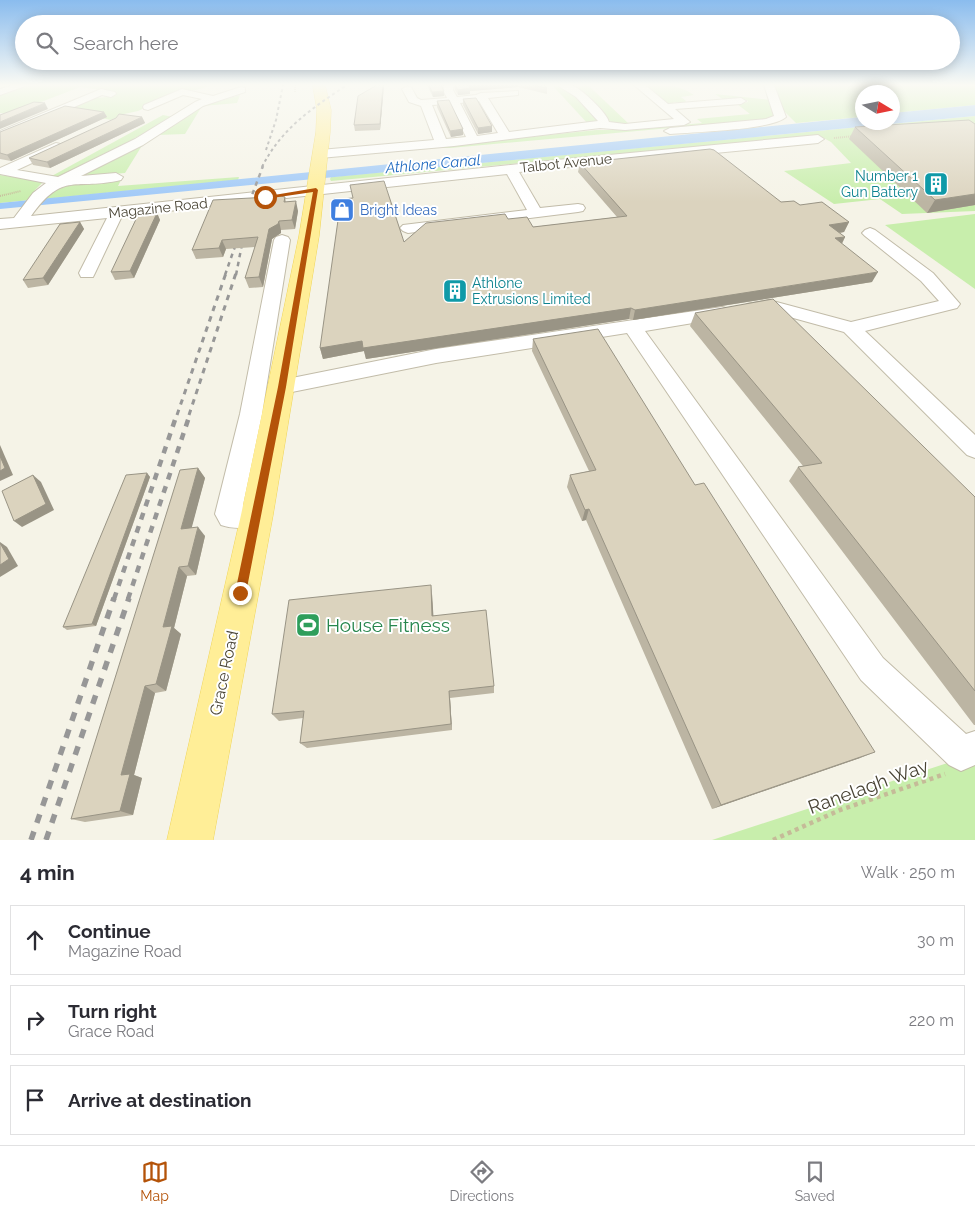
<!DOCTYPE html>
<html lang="en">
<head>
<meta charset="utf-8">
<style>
	body { margin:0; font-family:Raleway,sans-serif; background:#f7f7f7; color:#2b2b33 }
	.compass { position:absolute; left:855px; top:85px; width:45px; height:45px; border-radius:50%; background:#fff; box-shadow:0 2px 12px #0003; rotate:100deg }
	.stop { position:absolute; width:15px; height:15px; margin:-11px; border:4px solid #b45309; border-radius:50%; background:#fff }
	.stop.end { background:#b45309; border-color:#fff; box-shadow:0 1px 5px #0008 }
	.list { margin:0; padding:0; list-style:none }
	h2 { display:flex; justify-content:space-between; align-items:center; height:65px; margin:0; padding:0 20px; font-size:21px }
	h2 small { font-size:16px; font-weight:400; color:#7c7c81 }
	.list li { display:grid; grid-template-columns:32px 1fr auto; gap:15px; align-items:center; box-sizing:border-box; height:70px; margin:0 10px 10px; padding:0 10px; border:1px solid #e1e1e2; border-radius:0px }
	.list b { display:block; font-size:19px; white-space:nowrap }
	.list p { margin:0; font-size:16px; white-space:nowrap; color:#7c7c81 }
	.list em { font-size:16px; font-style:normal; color:#7c7c81 }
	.icon { flex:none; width:28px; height:28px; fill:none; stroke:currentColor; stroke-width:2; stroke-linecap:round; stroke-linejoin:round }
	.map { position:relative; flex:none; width:975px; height:840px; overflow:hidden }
	.search { position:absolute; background:#fff; box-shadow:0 2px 12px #0003; left:15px; right:15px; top:15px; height:55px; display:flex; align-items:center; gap:12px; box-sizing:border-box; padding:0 18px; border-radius:28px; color:#7c7c81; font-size:19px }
	.sheet { height:305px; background:#fff }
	nav { display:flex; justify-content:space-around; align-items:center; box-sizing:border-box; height:70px; border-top:1px solid #e1e1e2; background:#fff; font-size:14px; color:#7c7c81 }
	nav a { display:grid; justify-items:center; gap:2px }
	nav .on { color:#b45309 }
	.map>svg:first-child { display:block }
</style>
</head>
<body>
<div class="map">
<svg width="975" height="840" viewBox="0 0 975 840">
	<rect width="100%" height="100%" fill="#f5f3e7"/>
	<g fill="#c8eeac">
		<polygon points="33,85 213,85 196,90 178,92 138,111 124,114 111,120 101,118 75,107 94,98 108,97 117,92 80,87 10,114 0,113 0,95"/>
		<polygon points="584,85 588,85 629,124 611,122 578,88"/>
		<path d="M643,85C662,85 679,84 694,95L681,97L686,101L684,104L673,102L675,104H666Z"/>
		<polygon points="767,85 975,85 975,105 893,113 892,92 862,92 862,117 796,123 784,111 781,103 775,116 770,119 450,148 426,148 596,130 631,130 702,123 697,119 750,114 737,104 748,102 747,100 734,98 724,100 715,94 771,100"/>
		<polygon points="553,86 568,89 598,118 598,121 589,125"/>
		<polygon points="240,95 237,103 202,106 185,134 157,135 206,103 210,104"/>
		<polygon points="163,115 173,117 95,160 55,178 50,177"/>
		<polygon points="975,116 975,211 902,214 880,199 834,204 784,171 851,163 831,142 818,135 331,181 330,179 331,177"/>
		<polygon points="143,144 125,173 88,176 83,174"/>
		<polygon points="0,175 40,181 42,183 35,190 30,200 0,203"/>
		<path d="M239,177L238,180L44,199C65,180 95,182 121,180L118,186Z"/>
		<polygon points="975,214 975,289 885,225"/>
		<polygon points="975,754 975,840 712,840"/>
	</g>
	<polygon fill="#9ec8f8" points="975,105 975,116 0,209 0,203 862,117 862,122 892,122 893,113"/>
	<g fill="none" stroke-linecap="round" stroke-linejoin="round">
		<defs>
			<g id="minor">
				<polygon points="13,85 28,85 0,95 0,89"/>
				<path d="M444,85H454L453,90L457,97L476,95L481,93L518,91V95L488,98L509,132L598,121L576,97L557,85C562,85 568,84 573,86C583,90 607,113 609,122L625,124L674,119L634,85H645L668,104L741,98L746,101L741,104L675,109L690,122L684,125L625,130L600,128L454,146L320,158L314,154L320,150L434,140L421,106L409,102L402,89L407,86L411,87L417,98L421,100L447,98L443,90ZM479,101L498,133L477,136L460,103ZM450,104L466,137L446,139L432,105Z"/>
				<path d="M764,85H774L786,117C773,130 692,132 670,134L664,131L670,128L766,119L774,116Z"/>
				<path d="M241,87L245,88V92L203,106L143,145L81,176L116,173L123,177L121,180C75,191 64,170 31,216L567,159L818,135L824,139L818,143L519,172L540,208L578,204L583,205L585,208L583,211L578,212L408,233L403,231L400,228L403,225L527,210L507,174L122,216L95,273L93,277H81L79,273L107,218L0,229V219L14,218L33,193L46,183L0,174V168L56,143L60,144L62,147L60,150L17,170L58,177L135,139L195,102L202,99L183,95L148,110L144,109L143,107L144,105L182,89L213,96Z"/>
				<polygon points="101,89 115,92 116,94 111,97 102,95 0,139 0,131"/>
				<polygon points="870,228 875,230 933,273 960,304 957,308 865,331 975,435 975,458 967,455 844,332 768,311 753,314 747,312 744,308 747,304 769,300 851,322 939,301 921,281 865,236 862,233 865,230"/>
				<path d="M282,235L288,237L290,240L262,414L243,505L257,504L266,507L270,515L266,523C252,528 235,530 221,525L215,514L240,414L274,240L276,237Z"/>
				<polygon points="722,307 729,309 731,313 729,317 645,331 883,658 966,734 975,731 975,765 961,771 949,765 861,680 627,333 436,363 282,394 274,392 271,387 274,382 282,380 436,349"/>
			</g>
			<polygon id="major" points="313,85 325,85 331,110 330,132 319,236 273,515 213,840 167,840 241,515 299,236 316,132 317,110"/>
		</defs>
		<use href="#minor" stroke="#c2bca9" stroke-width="2"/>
		<use href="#major" stroke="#f0d55a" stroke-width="1"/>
		<g stroke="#c5bb98" stroke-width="2" stroke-dasharray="1 1" stroke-linecap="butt">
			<polyline points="295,85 295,92"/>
			<polyline points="834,138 855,136"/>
			<polyline points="0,196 21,191"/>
		</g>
		<polyline stroke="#c5bb98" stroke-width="4.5" stroke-dasharray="4 4" stroke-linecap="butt" points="773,840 840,810 945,774"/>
		<use href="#minor" fill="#fff" fill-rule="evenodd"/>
		<use href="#major" fill="#ffee97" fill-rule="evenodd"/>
		<g stroke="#979797" stroke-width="2" stroke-dasharray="3 3" stroke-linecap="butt">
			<polyline points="266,150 276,120 283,85"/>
			<path d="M262,167C281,129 312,108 347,85"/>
		</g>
		<g stroke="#979797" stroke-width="2.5" stroke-dasharray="4.5 4.5" stroke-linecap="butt">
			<polyline points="246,211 263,166"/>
			<polyline points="225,275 239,235"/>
			<polyline points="236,275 243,239"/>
		</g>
		<g stroke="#979797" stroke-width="3" stroke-dasharray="5.5 5.5" stroke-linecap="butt">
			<polyline points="177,415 226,273"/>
			<polyline points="189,415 236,273"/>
		</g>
		<g stroke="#979797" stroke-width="4.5" stroke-dasharray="7 7" stroke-linecap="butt">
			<polyline points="114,599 177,414"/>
			<polyline points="128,599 190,414"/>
		</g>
		<g stroke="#979797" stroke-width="5.5" stroke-dasharray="9 9" stroke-linecap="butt">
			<polyline points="31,840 114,598"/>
			<polyline points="46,840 129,598"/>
		</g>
	</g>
	<g fill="#bcb5a3">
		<polygon points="427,85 443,85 442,87 444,91 444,96 433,97"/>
		<polygon points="455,85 544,85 547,88 547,94 518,87 470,91 470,94 458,95 455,90"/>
		<polygon points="384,86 380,130 355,131 354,125"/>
		<polygon points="463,99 492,126 492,132 478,134 463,105"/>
		<polygon points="437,101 463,129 463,135 451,137 437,107"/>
		<polygon points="104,112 107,117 11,161 0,159 0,132"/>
		<polygon points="142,117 145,123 50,168 33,165 29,158"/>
		<polygon points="975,124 975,205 927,213 849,139 855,127"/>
		<polygon points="580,163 781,202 800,205 849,222 844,232 840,233 845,237 842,244 872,282 633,320 629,319 366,359 364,351 323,359 320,348 404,242 508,219 533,227 617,217 578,172"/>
		<polygon points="270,197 285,197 286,202 298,211 295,229 281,230 281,233 272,239 263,287 249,288 245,278 255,247 226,249 223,257 196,259 192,250"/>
		<polygon points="157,213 160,220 134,278 115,280 111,272"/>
		<polygon points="80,222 84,229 48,285 28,288 23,280"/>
		<polygon points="695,313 975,497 975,725 974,725 789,481 798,467 803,466 690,326"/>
		<polygon points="533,339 860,758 712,809 586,520 582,521 567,487 570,475 589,471 532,351"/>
		<polygon points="198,468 205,478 191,528 205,536 196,575 187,576 174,628 181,634 166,691 155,693 134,775 142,778 133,815 85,822 71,819"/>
		<polygon points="147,473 150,477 96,626 67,630 63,627"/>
		<polygon points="432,594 433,615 494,686 494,693 450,698 452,730 307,748 300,743 303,718 279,721 272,714"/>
	</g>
	<g fill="#999485">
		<polygon points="383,85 384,85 384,86 380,130 380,124"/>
		<polygon points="469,85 518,85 518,87 470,91 470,94 458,95 458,90"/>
		<polygon points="444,91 444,96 433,97 432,92"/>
		<polygon points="45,103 48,109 0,129 0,122"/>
		<polygon points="104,112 107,117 11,161 7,155"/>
		<polygon points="142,117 145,123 50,168 47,162"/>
		<polygon points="492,126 492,132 478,134 478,128"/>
		<polygon points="463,129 463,135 451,137 450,131"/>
		<polygon points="975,194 975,205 927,213 935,200"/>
		<polygon points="296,201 298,211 295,229 292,220"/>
		<polygon points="157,213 160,220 134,278 130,271"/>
		<polygon points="279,221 281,230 281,233 272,239 263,287 259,277 269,229"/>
		<polygon points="80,222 84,229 48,285 43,278"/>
		<polygon points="849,222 844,232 824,235 829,225"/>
		<polygon points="845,237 840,247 835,238"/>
		<polygon points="222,240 226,249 223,257 219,248"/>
		<polygon points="878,272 872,282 633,320 635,310"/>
		<polygon points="631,308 629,319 366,359 364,351 323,359 320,348 362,341"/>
		<polygon points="0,445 13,475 0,481"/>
		<polygon points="198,468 205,478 189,538 181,529"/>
		<polygon points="147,473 150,477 96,626 92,624"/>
		<polygon points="33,475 41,482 54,510 22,527 14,521"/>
		<polygon points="589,509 586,520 582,521 585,510"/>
		<polygon points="198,527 205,536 196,575 188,566"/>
		<polygon points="0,542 7,547 18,566 0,577"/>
		<polygon points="179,567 187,576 174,628 181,634 166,691 156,684 163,627"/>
		<polygon points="431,585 432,594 434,624 432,616"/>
		<polygon points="145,686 155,693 134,775 142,778 133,815 120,811 121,775"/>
		<polygon points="449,691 450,698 452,730 451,724"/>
		<polygon points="875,752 860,758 712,809 721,805"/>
	</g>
	<g fill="#dbd3be" stroke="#999485">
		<polygon points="377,85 383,85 380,124 354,125 358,96"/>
		<polygon points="429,85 441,85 444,91 432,92"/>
		<polygon points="455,85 476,85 469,85 470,88 458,90"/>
		<polygon points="532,85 544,85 547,88"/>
		<polygon points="476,98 492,126 478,128 463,99"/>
		<polygon points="449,100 463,129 450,131 437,101"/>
		<polygon points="34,102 45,103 0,122 0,115"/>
		<polygon points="65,106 104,112 7,155 0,153 0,132"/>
		<polygon points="119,114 142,117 47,162 29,158 116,118"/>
		<polygon points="969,120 975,124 975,194 935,200 855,127"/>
		<polygon points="710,149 714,150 781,202 794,201 800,205 822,202 849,222 829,225 845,237 835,238 878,272 635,310 631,308 363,348 362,341 320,348 341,199 353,198 350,185 384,181 404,242 426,223 505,214 508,219 527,217 533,227 627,216 580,163"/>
		<polygon points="271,194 285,197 284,202 296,201 292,220 279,221 278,224 269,229 259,277 245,278 258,237 222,240 219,248 192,250 213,200 270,197"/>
		<polygon points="157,213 130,271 111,272 138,215"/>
		<polygon points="80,222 43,278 23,280 60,224"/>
		<polygon points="773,299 975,497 975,691 798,467 822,463 695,313"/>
		<polygon points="598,329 695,485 704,483 875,752 721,805 589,509 585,510 570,475 596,470 533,339"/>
		<polygon points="0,456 5,468 0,471"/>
		<polygon points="198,468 181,529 198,527 188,566 179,567 163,627 172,626 156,684 145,686 121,775 130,774 120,811 71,819 180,470"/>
		<polygon points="147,473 92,624 63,627 126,475"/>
		<polygon points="33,475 46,504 14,521 2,491"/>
		<polygon points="0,543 9,559 0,565"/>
		<polygon points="431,585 432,616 486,610 494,686 449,691 451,724 300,743 304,711 272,714 289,600"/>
	</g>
	<linearGradient id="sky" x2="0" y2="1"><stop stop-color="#8abcee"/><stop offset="0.42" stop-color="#fafaf4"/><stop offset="1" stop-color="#fafaf4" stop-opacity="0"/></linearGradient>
	<rect width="975" height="202" fill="url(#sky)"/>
	<polygon fill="#b45309" points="316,188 318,190 286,387 246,593 244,597 240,598 237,597 235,593 278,387 313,192 265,199 262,197"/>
	<defs>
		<symbol id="building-square" viewBox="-11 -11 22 22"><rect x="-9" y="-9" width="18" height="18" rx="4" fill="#0f9aa8" stroke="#fff"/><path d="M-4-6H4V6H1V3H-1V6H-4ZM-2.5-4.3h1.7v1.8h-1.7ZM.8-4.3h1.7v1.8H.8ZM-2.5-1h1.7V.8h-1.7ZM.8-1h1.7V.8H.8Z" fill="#fff"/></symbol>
		<symbol id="shop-square" viewBox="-11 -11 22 22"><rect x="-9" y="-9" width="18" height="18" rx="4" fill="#3f7fe0" stroke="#fff"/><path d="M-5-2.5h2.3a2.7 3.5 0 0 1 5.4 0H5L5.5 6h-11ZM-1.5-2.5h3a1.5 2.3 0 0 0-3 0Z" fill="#fff"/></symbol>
		<symbol id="stadium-square" viewBox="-11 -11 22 22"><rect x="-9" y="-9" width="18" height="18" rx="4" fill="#2e9e5b" stroke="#fff"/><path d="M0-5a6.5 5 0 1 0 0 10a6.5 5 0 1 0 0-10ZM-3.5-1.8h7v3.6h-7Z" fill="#fff"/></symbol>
	</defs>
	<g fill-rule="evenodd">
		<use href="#building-square" x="922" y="170" width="28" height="28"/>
		<use href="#shop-square" x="328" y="196" width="28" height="28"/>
		<use href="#building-square" x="441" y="277" width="28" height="28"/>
		<use href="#stadium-square" x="294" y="611" width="28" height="28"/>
	</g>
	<g text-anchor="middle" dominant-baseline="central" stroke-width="4" stroke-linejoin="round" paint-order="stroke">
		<g font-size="14" fill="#494435" stroke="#fff">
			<text transform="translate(566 163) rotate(-6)">Talbot Avenue</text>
			<text transform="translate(158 208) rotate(-6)">Magazine Road</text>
		</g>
		<g font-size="14" fill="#0d838f" stroke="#fff" text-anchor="end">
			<text x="918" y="176">Number 1<tspan x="918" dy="16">Gun Battery</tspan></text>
			<text x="472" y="283" text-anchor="start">Athlone<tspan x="472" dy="16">Extrusions Limited</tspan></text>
		</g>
		<g font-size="14" fill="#366cbe" stroke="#fff" text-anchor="start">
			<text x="360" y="210">Bright Ideas</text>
		</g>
		<g font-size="15" font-style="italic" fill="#226bc1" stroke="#fff">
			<text transform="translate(433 164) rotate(-5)">Athlone Canal</text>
		</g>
		<g font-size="16" fill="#494435" stroke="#fff">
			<text transform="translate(224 673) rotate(-78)">Grace Road</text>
		</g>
		<g font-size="19" fill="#27864d" stroke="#fff" text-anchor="start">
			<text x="326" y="625">House Fitness</text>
		</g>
		<g font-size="19" fill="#494435" stroke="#fff">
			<text transform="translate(868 786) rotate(-20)">Ranelagh Way</text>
		</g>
	</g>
</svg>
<svg class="compass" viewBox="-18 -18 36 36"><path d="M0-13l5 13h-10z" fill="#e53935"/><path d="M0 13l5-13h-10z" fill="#7c7c81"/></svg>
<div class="stop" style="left:265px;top:197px"></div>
<div class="stop end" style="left:240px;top:593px"></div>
<div class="search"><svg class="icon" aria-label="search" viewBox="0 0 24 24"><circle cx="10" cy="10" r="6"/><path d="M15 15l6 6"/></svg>Search here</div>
</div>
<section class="sheet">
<h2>4 min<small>Walk · 250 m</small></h2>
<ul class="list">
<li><svg class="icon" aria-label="ahead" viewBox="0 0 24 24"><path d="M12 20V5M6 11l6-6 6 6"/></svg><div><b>Continue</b><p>Magazine Road</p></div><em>30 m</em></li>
<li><svg class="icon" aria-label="right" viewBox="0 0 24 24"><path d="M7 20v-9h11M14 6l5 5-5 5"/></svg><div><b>Turn right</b><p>Grace Road</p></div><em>220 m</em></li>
<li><svg class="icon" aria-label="arrive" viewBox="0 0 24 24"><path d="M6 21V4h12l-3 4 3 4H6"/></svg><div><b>Arrive at destination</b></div></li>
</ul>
</section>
<nav>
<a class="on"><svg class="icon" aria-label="map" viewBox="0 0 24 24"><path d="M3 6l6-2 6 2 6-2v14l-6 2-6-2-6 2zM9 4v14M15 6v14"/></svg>Map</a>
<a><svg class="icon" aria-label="directions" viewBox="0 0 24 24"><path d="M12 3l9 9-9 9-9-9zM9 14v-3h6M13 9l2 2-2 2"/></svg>Directions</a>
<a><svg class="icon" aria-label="saved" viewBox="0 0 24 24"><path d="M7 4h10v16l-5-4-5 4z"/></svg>Saved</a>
</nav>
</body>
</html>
